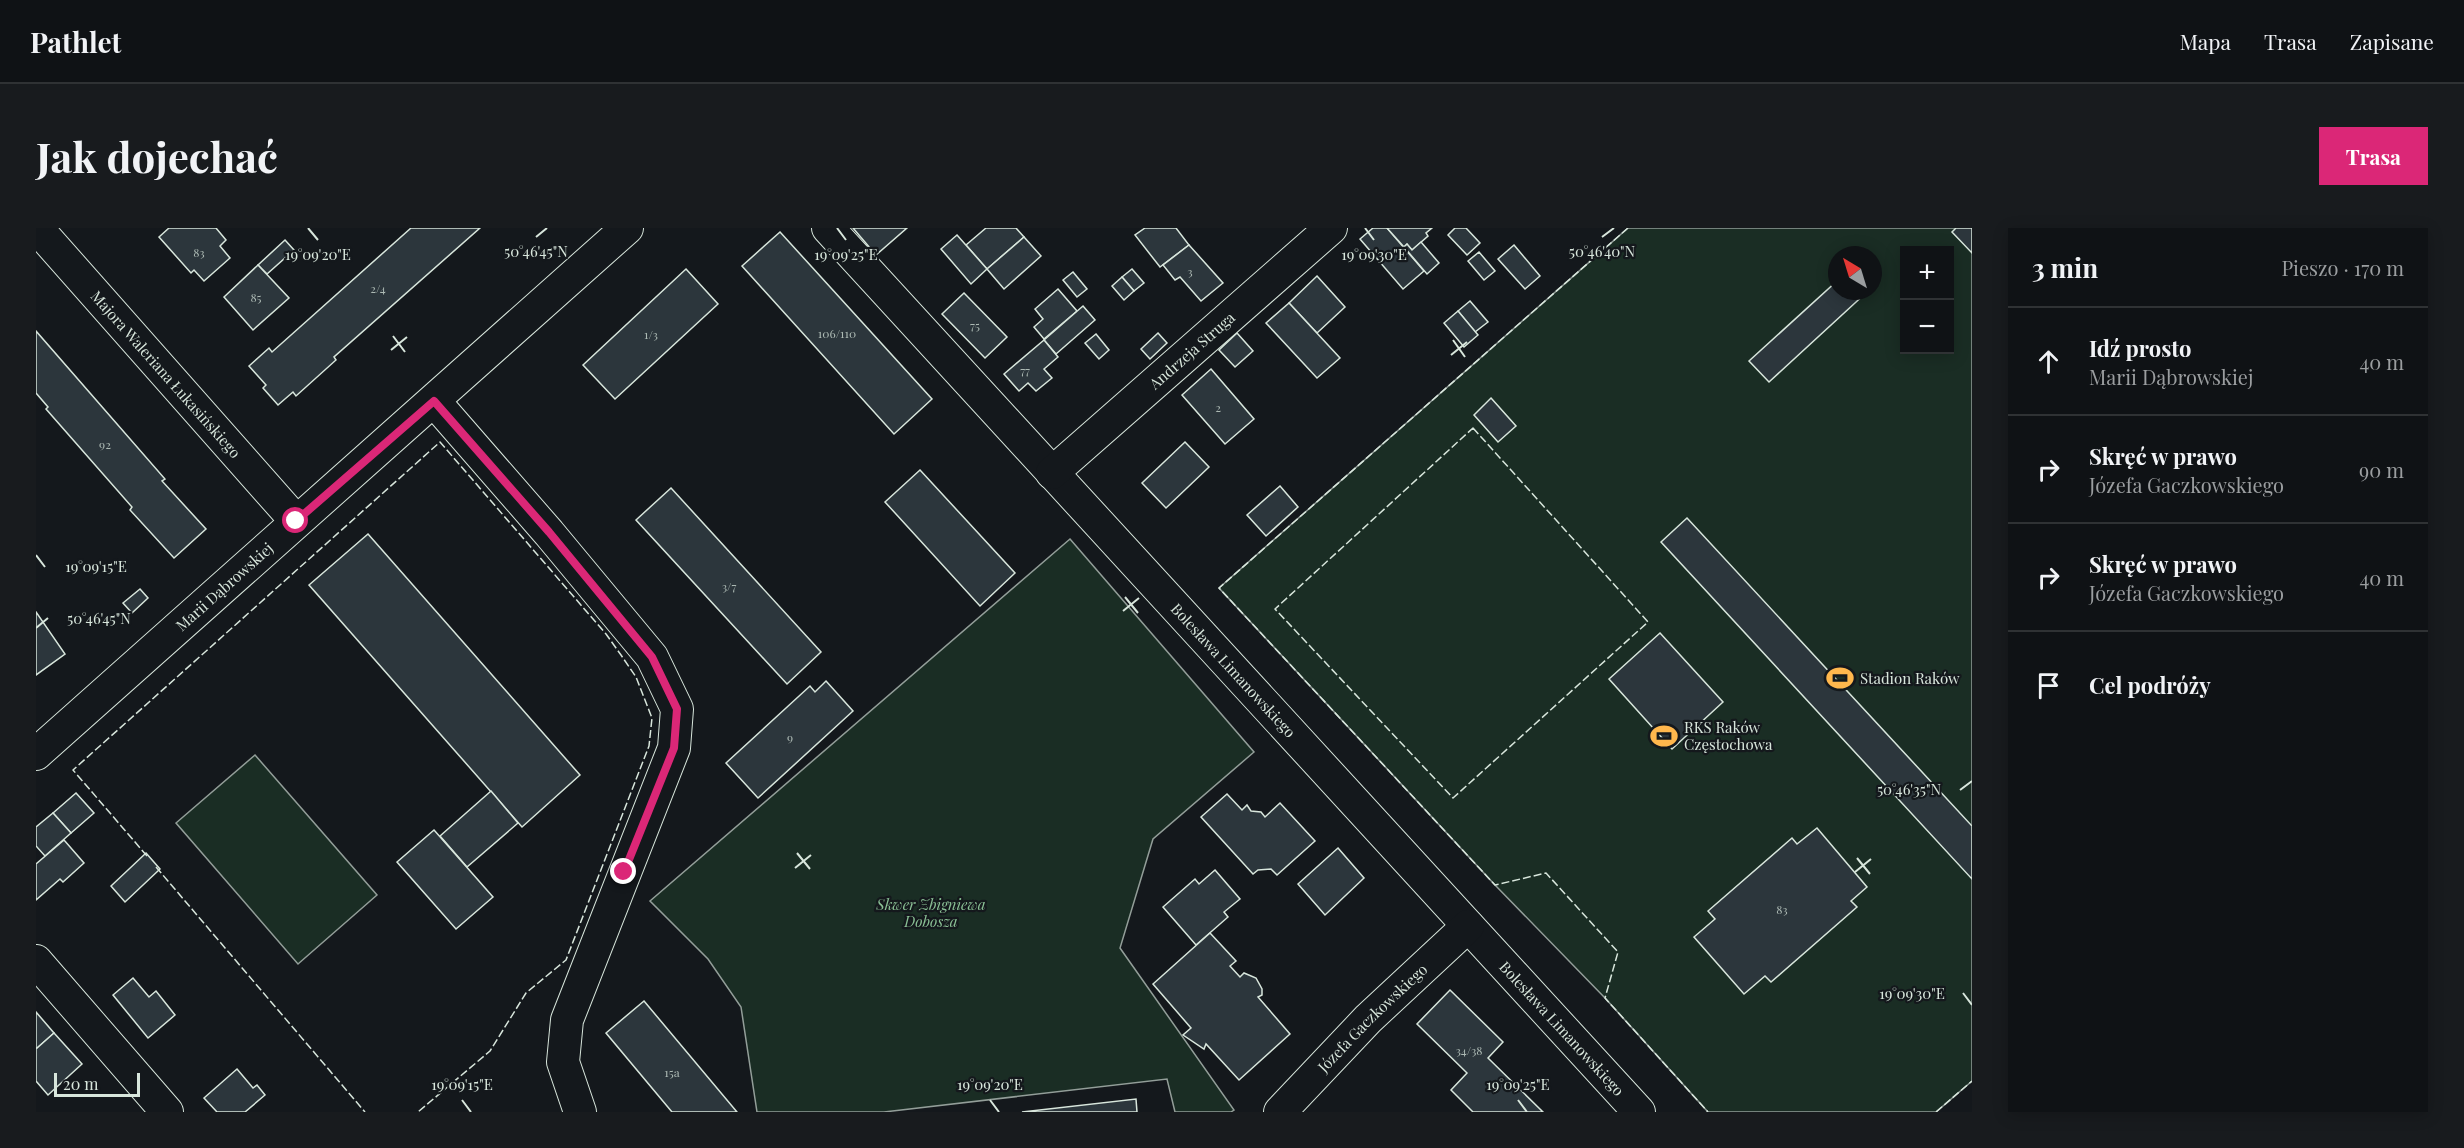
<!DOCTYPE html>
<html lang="pl">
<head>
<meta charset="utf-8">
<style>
	body { margin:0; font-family:"Playfair Display",serif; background:#181b1e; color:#f1f3f6 }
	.controls { position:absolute; right:18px; top:18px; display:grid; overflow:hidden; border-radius:0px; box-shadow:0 3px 15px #0003 }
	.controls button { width:54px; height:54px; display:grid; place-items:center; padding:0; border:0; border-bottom:2px solid #2f3234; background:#0f1215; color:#f1f3f6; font:30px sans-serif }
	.compass { position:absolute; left:1792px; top:18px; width:54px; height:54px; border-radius:50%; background:#0f1215; box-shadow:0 3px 15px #0003; rotate:322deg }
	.scale { position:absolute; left:18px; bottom:15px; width:86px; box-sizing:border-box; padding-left:6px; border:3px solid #d8e6dc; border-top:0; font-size:16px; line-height:21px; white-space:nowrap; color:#d8e6dc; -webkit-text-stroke:4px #14181c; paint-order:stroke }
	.stop { position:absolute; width:18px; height:18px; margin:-14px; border:4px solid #db2777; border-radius:50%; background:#fff }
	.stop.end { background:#db2777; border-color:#fff; box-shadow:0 2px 6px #0008 }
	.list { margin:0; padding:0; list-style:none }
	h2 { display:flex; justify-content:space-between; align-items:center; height:78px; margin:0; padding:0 24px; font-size:26px }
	h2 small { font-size:20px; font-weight:400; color:#9b9ea0 }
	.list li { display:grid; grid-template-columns:39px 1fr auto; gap:18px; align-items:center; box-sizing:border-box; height:108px; padding:0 24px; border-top:2px solid #2f3234 }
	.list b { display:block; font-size:22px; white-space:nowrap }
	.list p { margin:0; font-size:20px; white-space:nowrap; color:#9b9ea0 }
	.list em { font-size:20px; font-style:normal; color:#9b9ea0 }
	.icon { flex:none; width:33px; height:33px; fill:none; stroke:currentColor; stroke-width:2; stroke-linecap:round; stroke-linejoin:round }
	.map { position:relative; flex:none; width:1936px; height:884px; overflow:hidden; border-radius:0px }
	header { display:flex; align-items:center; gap:36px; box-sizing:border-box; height:84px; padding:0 30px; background:#0f1215; border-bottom:2px solid #2f3234 }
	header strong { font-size:28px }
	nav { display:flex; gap:33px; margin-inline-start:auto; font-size:21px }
	.intro { display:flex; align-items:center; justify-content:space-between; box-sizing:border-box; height:144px; padding:0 36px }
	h1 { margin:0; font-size:42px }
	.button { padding:15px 27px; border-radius:0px; background:#db2777; color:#fff; font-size:21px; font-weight:700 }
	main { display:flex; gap:36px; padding:0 36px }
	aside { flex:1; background:#0f1215; border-radius:0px; box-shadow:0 3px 15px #0003 }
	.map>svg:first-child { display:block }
</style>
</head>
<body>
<header>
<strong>Pathlet</strong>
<nav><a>Mapa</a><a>Trasa</a><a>Zapisane</a></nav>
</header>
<div class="intro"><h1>Jak dojechać</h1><a class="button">Trasa</a></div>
<main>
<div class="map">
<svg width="1936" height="884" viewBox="0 0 1936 884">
	<rect width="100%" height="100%" fill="#14181c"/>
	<g fill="#1a2d24" stroke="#939e99" stroke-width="1.5" fill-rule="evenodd">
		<path d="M1592,0H1936V853L1900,884H1672L1569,770L1459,657L1183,360ZM1868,22H1914V122H1868ZM1801,27H1837V63H1801Z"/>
		<polygon points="1034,311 1218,524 1117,611 1084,720 1198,882 1195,884 1139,884 1131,851 848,884 721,884 705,779 672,731 614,673"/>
		<polygon points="219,527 341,667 262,736 140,595"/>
	</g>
	<g fill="#2c363c" stroke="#d8e6dc" stroke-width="1.5">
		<polygon points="133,0 180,0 190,12 184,18 194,30 168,53 158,42 155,45 123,9"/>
		<polygon points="375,0 444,0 298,129 300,132 260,168 257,164 242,177 227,160 230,157 213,138 233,120 236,124"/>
		<polygon points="817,0 871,0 840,27"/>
		<polygon points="950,0 980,0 988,9 951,41 930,17"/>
		<polygon points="1109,0 1140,0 1153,17 1124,39 1099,7"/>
		<polygon points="1337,0 1351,0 1388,43 1367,61 1324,11"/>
		<polygon points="1351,0 1396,0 1390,5 1392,8 1376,22 1371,16 1368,19"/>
		<polygon points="1419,0 1430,0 1444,15 1431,27 1412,7"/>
		<polygon points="1920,0 1936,0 1936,25 1916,4"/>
		<polygon points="744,4 896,171 858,206 706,38"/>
		<polygon points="921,7 951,41 935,56 905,21"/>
		<polygon points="988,9 1005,28 968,61 951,41"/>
		<polygon points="249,12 258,22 231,46 222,37"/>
		<polygon points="1385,14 1403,35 1391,46 1368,19 1371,16 1376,22"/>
		<polygon points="1153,17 1187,55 1165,73 1144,49 1139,52 1127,37"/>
		<polygon points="1478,17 1504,48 1489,61 1462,31"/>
		<polygon points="1443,24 1459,43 1448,52 1432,33"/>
		<polygon points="222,37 253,70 217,102 188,69"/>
		<polygon points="650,41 682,76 579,171 547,137"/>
		<polygon points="1096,41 1108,55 1098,63 1086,49"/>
		<polygon points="1037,44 1051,61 1041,69 1027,52"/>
		<polygon points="1281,48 1309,79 1281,105 1253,75"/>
		<polygon points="1086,49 1098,63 1088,72 1076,58"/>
		<polygon points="1801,53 1801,63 1832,63 1733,154 1713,133"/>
		<polygon points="1022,61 1041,83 1008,111 998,99 1007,91 999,81"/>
		<polygon points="928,65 971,109 949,130 906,86"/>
		<polygon points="1434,73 1452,94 1439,104 1422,83"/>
		<polygon points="1253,75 1304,130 1281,150 1230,95"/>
		<polygon points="1047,78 1059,92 1020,126 1008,112"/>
		<polygon points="1422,83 1442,107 1428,119 1408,95"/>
		<polygon points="0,103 129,251 126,253 170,301 138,330 94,282 96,279 10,181 12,179 0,165"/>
		<polygon points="1122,105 1131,115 1114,131 1105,121"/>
		<polygon points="1201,105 1217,123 1199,139 1183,122"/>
		<polygon points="1060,106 1073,122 1063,131 1049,115"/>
		<polygon points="1008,112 1022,129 1008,141 1016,150 1000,163 992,155 983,163 968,146"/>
		<polygon points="1175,141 1218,191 1189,216 1146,167"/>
		<polygon points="1455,170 1480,198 1462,214 1438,187"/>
		<polygon points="1149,214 1173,239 1130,280 1106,255"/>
		<polygon points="884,242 979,345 944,378 849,274"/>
		<polygon points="1244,258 1262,279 1230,308 1211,287"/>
		<polygon points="635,260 785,424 751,456 600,292"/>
		<polygon points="1651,290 1936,598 1936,651 1625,314"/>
		<polygon points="332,306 544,547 486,599 273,357"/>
		<polygon points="104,361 112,370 96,385 87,375"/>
		<polygon points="0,384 29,426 0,447"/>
		<polygon points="1624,405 1687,474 1636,521 1573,451"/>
		<polygon points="790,453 817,483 722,570 690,535 774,458 779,464"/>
		<polygon points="455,563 482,595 431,639 404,608"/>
		<polygon points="40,565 58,585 35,605 17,585"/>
		<polygon points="1191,566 1206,582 1211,577 1215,583 1225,584 1229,589 1244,575 1279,613 1241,647 1235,641 1222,642 1217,646 1165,589"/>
		<polygon points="17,585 35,605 9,628 0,618 0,599"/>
		<polygon points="1781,600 1831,659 1815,673 1821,679 1735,754 1729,748 1708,766 1658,709 1679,691 1672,683 1756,610 1761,616"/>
		<polygon points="398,602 457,669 420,701 361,634"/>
		<polygon points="28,612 48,635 27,654 24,651 0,672 0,636"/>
		<polygon points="1302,620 1328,650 1289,687 1262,656"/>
		<polygon points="110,625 124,641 89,674 75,658"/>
		<polygon points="1179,642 1204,671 1188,684 1192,689 1160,717 1127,679 1159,651 1163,656"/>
		<polygon points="1174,705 1200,733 1194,738 1204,749 1208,745 1220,750 1226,761 1226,767 1222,769 1254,806 1203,852 1170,816 1168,821 1147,807 1155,800 1117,756"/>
		<polygon points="97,750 113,769 120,763 139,787 112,810 77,767"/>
		<polygon points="1414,762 1467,814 1452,830 1507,884 1437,884 1415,862 1431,845 1381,796"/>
		<polygon points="608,773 701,884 636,884 570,805"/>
		<polygon points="0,784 18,805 0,821"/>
		<polygon points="18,805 46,836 12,867 0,853 0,821"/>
		<polygon points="201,841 217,860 221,857 229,867 209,884 181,884 168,870"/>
		<polygon points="1100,871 1101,884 986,884"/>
	</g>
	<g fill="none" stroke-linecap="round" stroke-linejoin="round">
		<defs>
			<g id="minor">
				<path id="s1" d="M1,0L260,293"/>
				<path id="s2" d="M792,0L1603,884"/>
				<polyline points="398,173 513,305 616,429 641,481 638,520 531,792 527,834 544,884"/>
				<path id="s3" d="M1016,245L1295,0"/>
				<path id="s4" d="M0,526L591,0"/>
				<polyline points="0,733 131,884"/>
				<path id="s5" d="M1244,884L1332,791L1432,698"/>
			</g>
		</defs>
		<use href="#minor" stroke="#d8e6dc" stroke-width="34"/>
		<use href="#minor" stroke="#14181c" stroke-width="32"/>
		<g stroke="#d8e6dc" stroke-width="1.5" stroke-dasharray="8 3" stroke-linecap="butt">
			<polyline points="1592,0 1183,360 1459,657 1510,645 1582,724 1569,770 1672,884"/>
			<polygon points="1437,200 1612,394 1417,570 1239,381"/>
			<polyline points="111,628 37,542 404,214 570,406 585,427 600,449 616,490 613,518 530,732 490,765 454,823 382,884"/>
			<polyline points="120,639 329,884"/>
			<polyline points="1900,884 1936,853"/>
		</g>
	</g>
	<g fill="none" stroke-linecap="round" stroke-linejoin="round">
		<polyline stroke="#db2777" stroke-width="8" points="260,293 398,173 513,304 616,429 641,481 638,520 588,644"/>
	</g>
	<path fill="none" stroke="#d8e6dc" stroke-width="2" d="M272,0L282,12M801,0L810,12M1329,0L1338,12M500,9L511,0M1566,9L1578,0M357,108L369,124M1417,112L1429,129M355,122L371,109M1415,127L1431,114M0,327L9,339M1089,369L1102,385M1087,383L1103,370M0,400L12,390M1924,562L1936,553M761,625L774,641M1821,630L1834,646M759,640L775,627M1819,644L1835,631M1927,765L1936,777M426,872L435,884M954,872L963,884M1482,872L1491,884"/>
	<defs>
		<symbol id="stadium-bare" viewBox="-9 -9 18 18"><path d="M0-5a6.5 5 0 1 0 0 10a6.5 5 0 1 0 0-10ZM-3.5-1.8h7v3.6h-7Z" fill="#ffb74d" stroke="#14181c" stroke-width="2.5" paint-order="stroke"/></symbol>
	</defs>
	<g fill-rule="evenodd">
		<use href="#stadium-bare" x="1785" y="431" width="38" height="38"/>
		<use href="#stadium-bare" x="1609" y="489" width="38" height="38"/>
	</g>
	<g text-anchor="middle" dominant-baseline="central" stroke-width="4.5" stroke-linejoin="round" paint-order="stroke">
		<g font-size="12" fill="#adbab4">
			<text x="163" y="24">83</text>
			<text x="1154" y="43">3</text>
			<text x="342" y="60">2/4</text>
			<text x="220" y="69">85</text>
			<text x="939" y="97">75</text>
			<text x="801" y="105">106/110</text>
			<text x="615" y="106">1/3</text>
			<text x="989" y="142">77</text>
			<text x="1182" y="179">2</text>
			<text x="69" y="216">92</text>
			<text x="693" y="358">3/7</text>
			<text x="754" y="509">9</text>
			<text x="1746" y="681">83</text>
			<text x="1433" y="822">34/38</text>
			<text x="636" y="844">15a</text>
		</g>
		<g font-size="15" fill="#d8e6dc" stroke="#14181c">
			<text stroke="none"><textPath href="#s3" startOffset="186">Andrzeja Struga</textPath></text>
			<text stroke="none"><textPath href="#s1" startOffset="195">Majora Waleriana Łukasińskiego</textPath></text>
			<text stroke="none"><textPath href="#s4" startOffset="252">Marii Dąbrowskiej</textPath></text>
			<text stroke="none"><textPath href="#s2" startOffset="600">Bolesława Limanowskiego</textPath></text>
			<text stroke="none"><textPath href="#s5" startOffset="132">Józefa Gaczkowskiego</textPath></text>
			<text stroke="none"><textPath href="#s2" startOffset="1086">Bolesława Limanowskiego</textPath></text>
		</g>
		<g font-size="15" fill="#d8e6dc" stroke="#14181c" text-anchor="start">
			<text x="1824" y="450">Stadion Raków</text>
			<text x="1648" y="499">RKS Raków<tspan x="1648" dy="17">Częstochowa</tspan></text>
		</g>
		<g font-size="15" font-style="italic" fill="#8ac095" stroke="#14181c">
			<text x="895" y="676">Skwer Zbigniewa<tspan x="895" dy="17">Dobosza</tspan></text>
		</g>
	</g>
	<g font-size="15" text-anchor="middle" fill="#d8e6dc" stroke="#14181c" stroke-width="4.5" stroke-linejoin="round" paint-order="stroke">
		<text x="500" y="29">50°46'45"N</text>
		<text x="1566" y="29">50°46'40"N</text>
		<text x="1338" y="32">19°09'30"E</text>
		<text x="282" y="32">19°09'20"E</text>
		<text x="810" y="32">19°09'25"E</text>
		<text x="60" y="344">19°09'15"E</text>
		<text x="63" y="396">50°46'45"N</text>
		<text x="1873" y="567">50°46'35"N</text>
		<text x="1876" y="771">19°09'30"E</text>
		<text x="426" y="862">19°09'15"E</text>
		<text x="954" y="862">19°09'20"E</text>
		<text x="1482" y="862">19°09'25"E</text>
	</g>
</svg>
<div class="controls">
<button>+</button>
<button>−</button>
</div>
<svg class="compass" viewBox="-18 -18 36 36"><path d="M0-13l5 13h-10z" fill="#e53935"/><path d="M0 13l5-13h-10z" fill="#9b9ea0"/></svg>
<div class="scale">20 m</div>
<div class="stop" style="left:260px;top:293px"></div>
<div class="stop end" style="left:588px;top:644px"></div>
</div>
<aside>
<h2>3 min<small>Pieszo · 170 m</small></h2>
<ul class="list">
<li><svg class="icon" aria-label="ahead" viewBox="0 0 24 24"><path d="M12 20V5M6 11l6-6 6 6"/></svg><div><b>Idź prosto</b><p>Marii Dąbrowskiej</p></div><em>40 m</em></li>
<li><svg class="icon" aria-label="right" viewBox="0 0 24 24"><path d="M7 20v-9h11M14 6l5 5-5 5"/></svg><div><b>Skręć w prawo</b><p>Józefa Gaczkowskiego</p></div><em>90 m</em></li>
<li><svg class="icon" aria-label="right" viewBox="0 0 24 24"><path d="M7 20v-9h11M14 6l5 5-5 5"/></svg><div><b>Skręć w prawo</b><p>Józefa Gaczkowskiego</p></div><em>40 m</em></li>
<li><svg class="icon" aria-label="arrive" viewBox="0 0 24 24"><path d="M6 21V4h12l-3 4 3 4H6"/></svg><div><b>Cel podróży</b></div></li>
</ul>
</aside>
</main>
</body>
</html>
